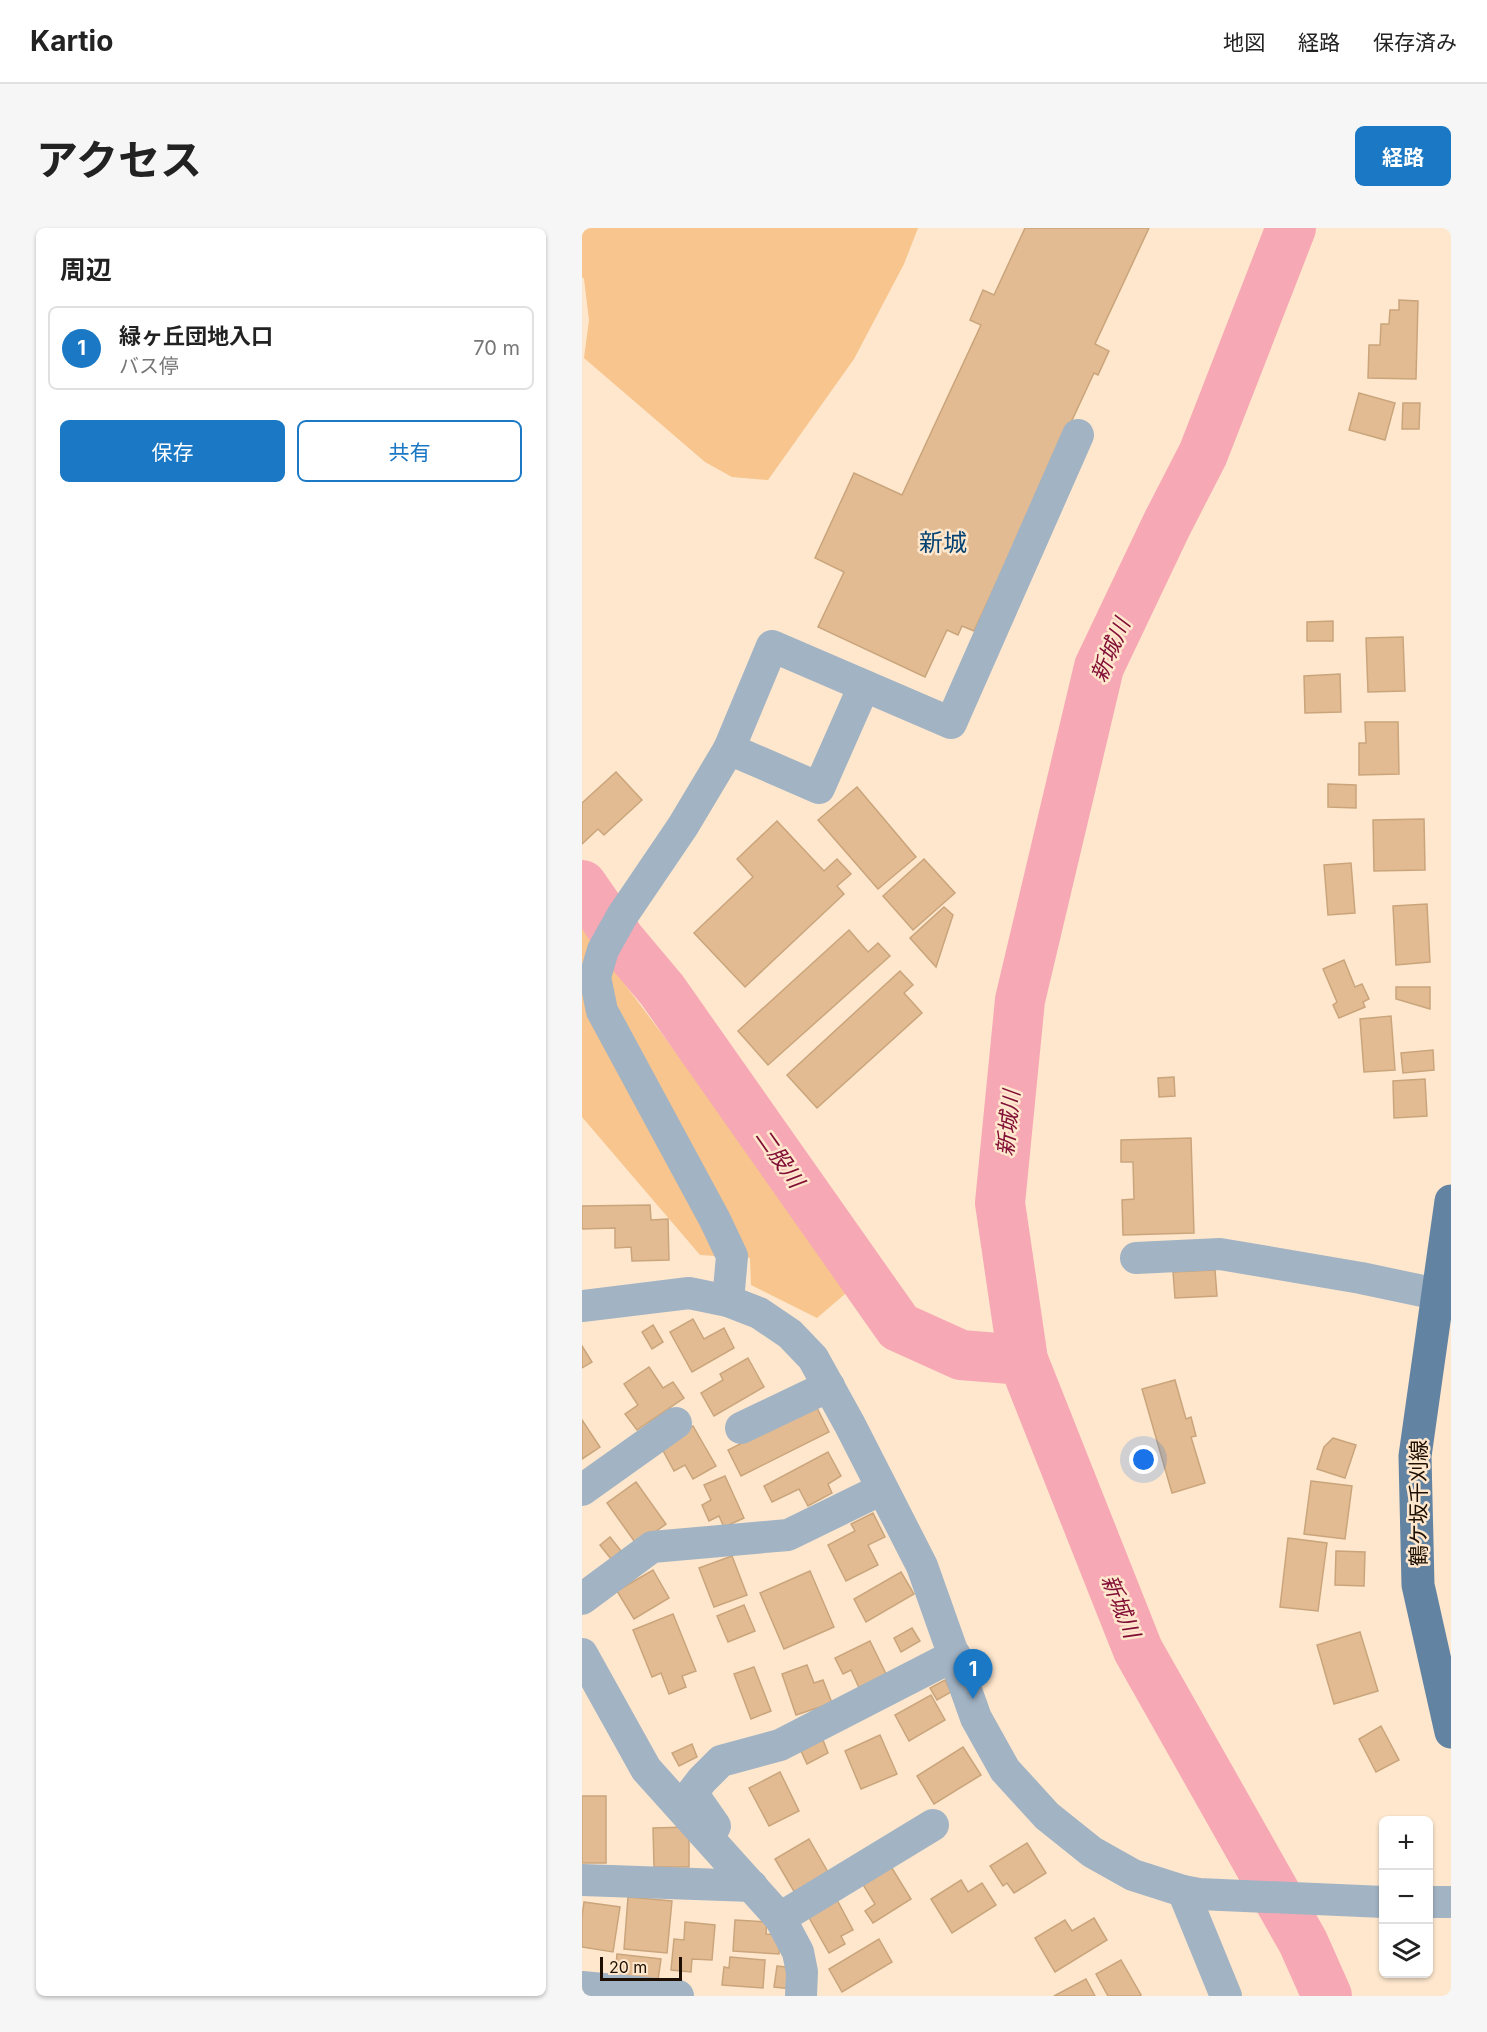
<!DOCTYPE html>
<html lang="ja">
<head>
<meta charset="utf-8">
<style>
	body { margin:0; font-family:Inter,"Noto Sans JP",sans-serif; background:#f6f6f6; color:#222 }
	.controls { position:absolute; right:18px; bottom:18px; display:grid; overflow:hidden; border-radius:9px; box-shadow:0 2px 4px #0004 }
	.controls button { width:54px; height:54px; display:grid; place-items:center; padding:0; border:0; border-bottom:2px solid #e0e0e0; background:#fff; color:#222; font:30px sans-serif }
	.scale { position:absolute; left:18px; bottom:15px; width:82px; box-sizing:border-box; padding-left:6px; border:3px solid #1d0f02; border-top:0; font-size:16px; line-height:21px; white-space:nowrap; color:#1d0f02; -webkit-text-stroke:4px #fee7cd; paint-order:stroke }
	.you { position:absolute; left:562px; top:1232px; width:21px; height:21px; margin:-15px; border:4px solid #fff; border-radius:50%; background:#1a73e8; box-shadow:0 0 0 9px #1a73e833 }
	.badge { display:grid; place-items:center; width:39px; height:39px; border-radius:50%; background:#1a78c4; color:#fff; font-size:20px; font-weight:700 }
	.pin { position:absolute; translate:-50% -50px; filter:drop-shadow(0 2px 3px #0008) }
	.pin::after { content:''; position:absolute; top:32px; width:21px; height:18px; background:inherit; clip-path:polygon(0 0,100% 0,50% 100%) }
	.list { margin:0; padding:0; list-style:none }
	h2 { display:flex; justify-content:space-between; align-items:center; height:78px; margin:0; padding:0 24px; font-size:26px }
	h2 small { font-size:20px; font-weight:400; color:#767676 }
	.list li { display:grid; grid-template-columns:39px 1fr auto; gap:18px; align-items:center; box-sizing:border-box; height:84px; margin:0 12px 12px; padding:0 12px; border:2px solid #e0e0e0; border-radius:9px }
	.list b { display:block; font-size:22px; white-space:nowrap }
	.list p { margin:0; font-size:20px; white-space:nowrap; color:#767676 }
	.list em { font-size:20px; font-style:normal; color:#767676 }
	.actions { display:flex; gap:12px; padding:18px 24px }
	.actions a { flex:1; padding:14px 0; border:2px solid #1a78c4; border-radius:9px; text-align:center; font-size:21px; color:#1a78c4 }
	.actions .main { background:#1a78c4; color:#fff }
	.icon { flex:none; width:33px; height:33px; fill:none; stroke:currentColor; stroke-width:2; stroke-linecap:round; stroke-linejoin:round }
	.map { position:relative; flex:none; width:869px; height:1768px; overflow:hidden; border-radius:9px }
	header { display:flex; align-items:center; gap:36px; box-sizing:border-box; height:84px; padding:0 30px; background:#fff; border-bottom:2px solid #e0e0e0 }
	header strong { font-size:28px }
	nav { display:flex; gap:33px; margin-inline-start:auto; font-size:21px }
	.intro { display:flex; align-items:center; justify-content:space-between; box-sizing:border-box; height:144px; padding:0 36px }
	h1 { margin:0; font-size:42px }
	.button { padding:15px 27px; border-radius:9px; background:#1a78c4; color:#fff; font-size:21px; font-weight:700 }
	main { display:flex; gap:36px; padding:0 36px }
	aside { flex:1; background:#fff; border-radius:9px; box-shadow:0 2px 4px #0004 }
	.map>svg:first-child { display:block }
</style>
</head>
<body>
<header>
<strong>Kartio</strong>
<nav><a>地図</a><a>経路</a><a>保存済み</a></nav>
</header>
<div class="intro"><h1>アクセス</h1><a class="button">経路</a></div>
<main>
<aside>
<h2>周辺<small></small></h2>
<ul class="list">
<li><span class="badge">1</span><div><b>緑ヶ丘団地入口</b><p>バス停</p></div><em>70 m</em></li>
</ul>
<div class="actions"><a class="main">保存</a><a>共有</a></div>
</aside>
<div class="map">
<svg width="869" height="1768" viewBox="0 0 869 1768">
	<rect width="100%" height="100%" fill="#fee7cd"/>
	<g fill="#f7c58d">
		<polygon points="0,0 336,0 322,36 272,131 186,252 150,249 123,234 2,130 7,92 2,51 0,49"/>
		<polygon points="0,699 270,1060 235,1090 169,1057 168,1030 118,1027 0,889"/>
	</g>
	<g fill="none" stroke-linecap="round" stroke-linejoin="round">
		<g stroke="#f6a8b4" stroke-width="50">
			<polyline points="709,0 621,226 585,296 517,439 438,772 418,975 441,1132 556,1422 721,1714 745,1768"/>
			<polyline points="0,657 38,712 80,762 317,1099 379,1127 441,1132"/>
		</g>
	</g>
	<g fill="#e2bb92" stroke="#caa57c" stroke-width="1.5">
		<polygon points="443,0 567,0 513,116 527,123 516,147 512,145 392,403 380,398 376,407 365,402 343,449 236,399 262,344 233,330 272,245 320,267 399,97 388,92 401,62 412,67"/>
		<polygon points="817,72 836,73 834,151 786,150 787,117 798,117 799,96 807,96 808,82 817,82"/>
		<polygon points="777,165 813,175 803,212 767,202"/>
		<polygon points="821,175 838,175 837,201 820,201"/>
		<polygon points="751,393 751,413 725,413 725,394"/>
		<polygon points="821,409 823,463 786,464 784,410"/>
		<polygon points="758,446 759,484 723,485 722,448"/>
		<polygon points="783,494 816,494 817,546 777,547 777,515 784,515"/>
		<polygon points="34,544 60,572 22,607 16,601 0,616 0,575"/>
		<polygon points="746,556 774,557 774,580 746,579"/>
		<polygon points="275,559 334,629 296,661 236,592"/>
		<polygon points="842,591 843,642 792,643 791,592"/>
		<polygon points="195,593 242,643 255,631 269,646 255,658 262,666 163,759 112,705 171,649 155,631"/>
		<polygon points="342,631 373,665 331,702 301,668"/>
		<polygon points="769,635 773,685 746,687 742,637"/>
		<polygon points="845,676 848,734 814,737 811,678"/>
		<polygon points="362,679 371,687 354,739 328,710"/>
		<polygon points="267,702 286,724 296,715 308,728 186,837 156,803"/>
		<polygon points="762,732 773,759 780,756 787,771 781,774 783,779 757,790 751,777 755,774 741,741"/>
		<polygon points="318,743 331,757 322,765 340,785 235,880 205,847"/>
		<polygon points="814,759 848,759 848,781 814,771"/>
		<polygon points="809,788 813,842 782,844 778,791"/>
		<polygon points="851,822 852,842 821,845 819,825"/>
		<polygon points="592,849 593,868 577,869 576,850"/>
		<polygon points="843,851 845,888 812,890 811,853"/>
		<polygon points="609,910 612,1005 541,1007 540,972 552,971 551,934 539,934 539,912"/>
		<polygon points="68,977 69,992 86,991 87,1032 50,1033 49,1019 33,1020 33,1000 0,1001 0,978"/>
		<polygon points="633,1042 635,1068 593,1070 591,1044"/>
		<polygon points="111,1091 122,1111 142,1100 152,1120 110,1144 88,1104"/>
		<polygon points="71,1097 81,1114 70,1121 60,1104"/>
		<polygon points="0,1118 10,1134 0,1140"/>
		<polygon points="166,1130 182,1159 132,1188 119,1165 141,1152 138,1146"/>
		<polygon points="67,1139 81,1160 91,1154 102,1170 55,1202 43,1186 56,1177 42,1156"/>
		<polygon points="593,1152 604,1191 609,1189 614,1208 609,1209 623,1255 590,1265 560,1161"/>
		<polygon points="234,1178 247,1204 159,1248 146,1222"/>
		<polygon points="0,1192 18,1219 0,1231"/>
		<polygon points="111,1198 134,1238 111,1251 103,1237 92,1243 78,1217"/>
		<polygon points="751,1210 774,1217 763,1250 735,1241 742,1219"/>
		<polygon points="246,1224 259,1248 246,1256 250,1265 226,1278 217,1261 190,1274 182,1258"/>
		<polygon points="143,1248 162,1290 142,1299 137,1288 127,1293 120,1277 129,1272 122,1257"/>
		<polygon points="729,1253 770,1258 763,1311 722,1306"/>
		<polygon points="54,1254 84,1296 55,1317 25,1275"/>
		<polygon points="291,1285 303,1309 286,1317 296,1337 264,1353 246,1317 273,1303 269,1296"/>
		<polygon points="28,1309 39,1323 29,1331 18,1317"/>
		<polygon points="706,1310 745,1315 736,1383 698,1379"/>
		<polygon points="754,1323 783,1324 782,1358 753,1357"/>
		<polygon points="150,1328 165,1367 132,1379 117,1340"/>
		<polygon points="71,1342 87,1370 52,1391 35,1363"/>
		<polygon points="228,1343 252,1399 202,1421 178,1365"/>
		<polygon points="319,1344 332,1366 284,1394 272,1371"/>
		<polygon points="162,1377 173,1403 146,1414 135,1388"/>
		<polygon points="91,1386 114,1443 100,1448 104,1459 87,1466 79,1445 70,1449 51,1402"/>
		<polygon points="330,1400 338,1413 319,1424 312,1410"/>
		<polygon points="778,1404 796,1463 752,1476 735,1417"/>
		<polygon points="288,1413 305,1448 278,1462 269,1442 261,1446 253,1430"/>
		<polygon points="225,1437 232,1455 241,1452 250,1475 214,1487 200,1446"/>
		<polygon points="172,1439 189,1483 169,1491 152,1446"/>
		<polygon points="363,1452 369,1464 355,1472 348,1460"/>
		<polygon points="349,1467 363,1492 327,1513 313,1487"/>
		<polygon points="799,1498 817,1532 794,1544 777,1511"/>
		<polygon points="298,1507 315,1546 279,1561 263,1523"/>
		<polygon points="241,1512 246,1525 225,1536 219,1523"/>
		<polygon points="110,1516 115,1529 97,1538 90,1525"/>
		<polygon points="381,1519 399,1547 352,1576 335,1548"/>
		<polygon points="198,1544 217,1583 187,1598 167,1560"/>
		<rect x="0" y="1568" width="24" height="67"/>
		<polygon points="107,1599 107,1639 72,1639 71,1600"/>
		<polygon points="227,1611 247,1646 213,1665 193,1631"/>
		<polygon points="445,1615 464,1645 432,1665 425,1655 421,1658 408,1638"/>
		<polygon points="308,1637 329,1671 291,1695 283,1683 293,1676 280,1655"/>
		<polygon points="379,1652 386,1664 400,1655 414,1677 370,1705 349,1671"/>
		<polygon points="46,1669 90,1673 85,1725 42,1721"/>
		<polygon points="254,1670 271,1702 259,1708 263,1716 247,1725 225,1686"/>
		<polygon points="2,1674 38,1679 31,1724 0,1719 0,1689"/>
		<polygon points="512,1690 525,1712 473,1744 453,1710 483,1692 490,1703"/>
		<polygon points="153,1692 185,1694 184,1706 198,1707 197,1726 151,1723"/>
		<polygon points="103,1694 133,1697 130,1732 110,1731 109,1744 89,1742 92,1711 102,1712"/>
		<polygon points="297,1711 310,1734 260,1764 247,1741"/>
		<polygon points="35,1726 79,1731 76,1752 33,1747"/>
		<polygon points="148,1729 183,1732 181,1760 140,1757 142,1739 147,1740"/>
		<polygon points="539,1732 559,1767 557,1768 526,1768 514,1746"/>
		<polygon points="195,1738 212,1740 210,1761 192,1759"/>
		<polygon points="504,1751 513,1768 472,1768"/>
	</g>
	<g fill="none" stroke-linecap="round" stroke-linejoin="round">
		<g stroke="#a2b3c4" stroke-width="32">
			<polyline points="147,521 190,418 369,495 496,207"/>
			<polyline points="554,1030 638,1026 779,1050 855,1066"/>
			<polyline points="146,1073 150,1028 133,992 20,783 13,749 21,722 40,688 101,598 147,521 237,560 282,458"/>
			<polyline points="0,1078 107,1065 146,1073 177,1085 208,1106 231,1130 268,1197 340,1338 394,1490 423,1542 465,1588 510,1624 551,1647 601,1663 617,1666 802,1674"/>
			<polyline points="159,1200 247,1158"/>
			<polyline points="0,1262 94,1195"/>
			<polyline points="0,1371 70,1319 206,1307 300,1261"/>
			<polyline points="0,1426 64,1541 198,1690 216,1724 220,1744 219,1768"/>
			<polyline points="133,1598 110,1565 120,1552 139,1533 198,1517 373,1427"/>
			<polyline points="0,1652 170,1658"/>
			<polyline points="601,1663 644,1768"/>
			<polyline points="846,1674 869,1674"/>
			<polyline points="198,1690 351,1597"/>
			<polyline points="0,1759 96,1768"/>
		</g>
		<polyline stroke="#6383a2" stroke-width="33" points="869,973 833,1228 836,1357 869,1504"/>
	</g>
	<g text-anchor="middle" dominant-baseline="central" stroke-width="5" stroke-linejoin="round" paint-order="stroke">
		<g font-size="21" fill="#1d0f02" stroke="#fee7cd">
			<text transform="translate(836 1275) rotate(-90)">鶴ケ坂千刈線</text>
		</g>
		<g font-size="22" font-style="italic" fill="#820f36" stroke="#fee7cd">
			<text transform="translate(528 422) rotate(-67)">新城川</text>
			<text transform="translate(426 895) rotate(-84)">新城川</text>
			<text transform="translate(198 930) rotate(55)">二股川</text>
			<text transform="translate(539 1378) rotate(68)">新城川</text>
		</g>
		<g font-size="24" fill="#024171" stroke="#fee7cd">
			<text x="361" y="314">新城</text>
		</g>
	</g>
</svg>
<div class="controls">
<button>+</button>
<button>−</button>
<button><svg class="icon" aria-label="layers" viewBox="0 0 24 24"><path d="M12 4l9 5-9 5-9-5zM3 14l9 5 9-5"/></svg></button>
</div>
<div class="scale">20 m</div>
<div class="you"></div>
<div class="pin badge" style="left:391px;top:1471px">1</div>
</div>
</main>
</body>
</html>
